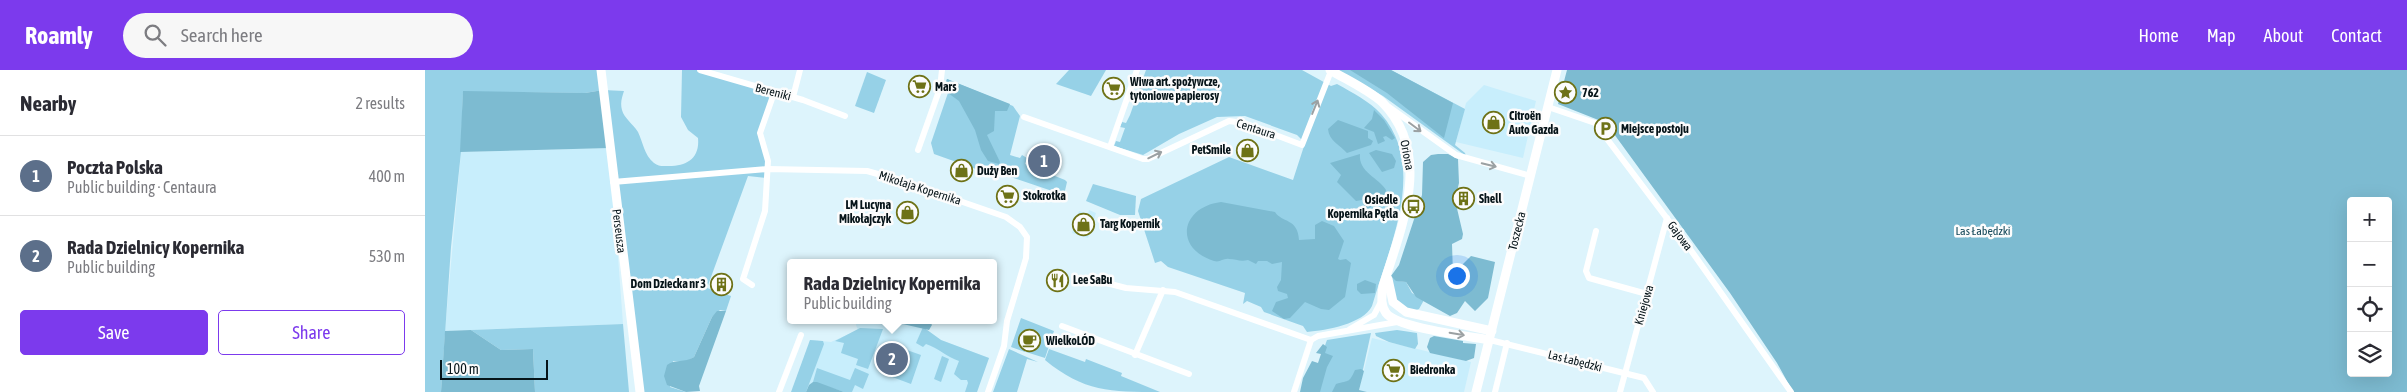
<!DOCTYPE html>
<html lang="en">
<head>
<meta charset="utf-8">
<style>
	body { margin:0; font-family:"Asap Condensed",sans-serif; background:#f7f7f7; color:#2b2b33 }
	.controls { position:absolute; right:15px; bottom:15px; display:grid; overflow:hidden; border-radius:5px; box-shadow:0 5px 20px #0002 }
	.controls button { width:45px; height:45px; display:grid; place-items:center; padding:0; border:0; border-bottom:1px solid #e1e1e2; background:#fff; color:#2b2b33; font:25px sans-serif }
	.scale { position:absolute; left:15px; bottom:12px; width:108px; box-sizing:border-box; padding-left:5px; border:2px solid #061419; border-top:0; font-size:14px; line-height:18px; white-space:nowrap; color:#061419; -webkit-text-stroke:4px #fcfcfc; paint-order:stroke }
	.you { position:absolute; left:1031px; top:205px; width:18px; height:18px; margin:-12px; border:4px solid #fff; border-radius:50%; background:#1a73e8; box-shadow:0 0 0 8px #1a73e833 }
	.badge { display:grid; place-items:center; width:32px; height:32px; border-radius:50%; background:#7c3aed; color:#fff; font-size:16px; font-weight:700 }
	.pin { position:absolute; translate:-50% -50%; border:2px solid #fff; box-shadow:0 1px 5px #0006 }
	.popup { position:absolute; left:362px; top:189px; width:210px; height:65px; box-sizing:border-box; display:grid; place-content:center; border-radius:5px; background:#fff; filter:drop-shadow(0 1px 4px #0005); font-size:16px; white-space:nowrap; color:#7c7c81 }
	.popup b { font-size:19px; color:#2b2b33 }
	.popup::after { content:''; position:absolute; left:50%; top:100%; margin-left:-10px; border:10px solid transparent; border-top-color:#fff }
	.list { margin:0; padding:0; list-style:none }
	h2 { display:flex; justify-content:space-between; align-items:center; height:65px; margin:0; padding:0 20px; font-size:21px }
	h2 small { font-size:16px; font-weight:400; color:#7c7c81 }
	.list li { display:grid; grid-template-columns:32px 1fr auto; gap:15px; align-items:center; box-sizing:border-box; height:80px; padding:0 20px; border-top:1px solid #e1e1e2 }
	.list b { display:block; font-size:19px; white-space:nowrap }
	.list p { margin:0; font-size:16px; white-space:nowrap; color:#7c7c81 }
	.list em { font-size:16px; font-style:normal; color:#7c7c81 }
	.actions { display:flex; gap:10px; padding:15px 20px }
	.actions a { flex:1; padding:11px 0; border:1px solid #7c3aed; border-radius:5px; text-align:center; font-size:18px; color:#7c3aed }
	.actions .main { background:#7c3aed; color:#fff }
	.icon { flex:none; width:28px; height:28px; fill:none; stroke:currentColor; stroke-width:2; stroke-linecap:round; stroke-linejoin:round }
	.map { position:relative; flex:none; width:1982px; height:322px; overflow:hidden }
	header { display:flex; align-items:center; gap:30px; box-sizing:border-box; height:70px; padding:0 25px; background:#7c3aed; color:#fff }
	header strong { font-size:24px }
	nav { display:flex; gap:28px; margin-inline-start:auto; font-size:18px }
	.search { width:350px; height:45px; background:#f7f7f7; display:flex; align-items:center; gap:12px; box-sizing:border-box; padding:0 18px; border-radius:28px; color:#7c7c81; font-size:19px }
	main { display:flex }
	aside { flex:1; background:#fff }
	.map>svg:first-child { display:block }
</style>
</head>
<body>
<header>
<strong>Roamly</strong>
<div class="search"><svg class="icon" aria-label="search" viewBox="0 0 24 24"><circle cx="10" cy="10" r="6"/><path d="M15 15l6 6"/></svg>Search here</div>
<nav><a>Home</a><a>Map</a><a>About</a><a>Contact</a></nav>
</header>
<main>
<aside>
<h2>Nearby<small>2 results</small></h2>
<ul class="list">
<li><span class="badge" style="background:#5c6f8a">1</span><div><b>Poczta Polska</b><p>Public building · Centaura</p></div><em>400 m</em></li>
<li><span class="badge" style="background:#5c6f8a">2</span><div><b>Rada Dzielnicy Kopernika</b><p>Public building</p></div><em>530 m</em></li>
</ul>
<div class="actions"><a class="main">Save</a><a>Share</a></div>
</aside>
<div class="map">
<svg width="1982" height="322" viewBox="0 0 1982 322">
	<rect width="100%" height="100%" fill="#ddf4fc"/>
	<g fill="#c8eefc">
		<polygon points="1059,15 1111,31 1098,88 1031,72 1041,33"/>
		<polygon points="185,78 198,254 20,261 36,82"/>
		<polygon points="664,140 671,143 663,168 647,163 654,141 663,144"/>
		<polygon points="432,250 481,250 495,255 516,270 564,288 552,322 367,322 385,270 406,272 433,260 431,255"/>
		<polygon points="947,268 1046,292 1039,322 942,322 934,320"/>
	</g>
	<g fill="#96d1e7">
		<path d="M0,0H176L178,20L199,21C197,27 195,33 197,40C199,48 208,54 213,62C218,72 219,85 229,93C234,97 238,96 244,96C262,96 275,88 273,68L263,60L256,47L257,0H275L349,23L335,63L343,91L341,108L323,106L282,218L306,226L301,241L295,240L287,247L269,287L260,292L248,291L245,317L261,322H215L178,20L160,23L38,22L36,82L26,177L16,322H0Z"/>
		<polygon points="644,0 681,0 666,26 631,14"/>
		<path d="M721,0H877L906,16L912,14C928,23 944,31 956,44C1003,97 964,177 947,236C938,254 902,260 882,262L878,256L839,242L836,237L822,231L818,234L820,223L743,197L736,191L730,193L713,141L716,129L804,87L868,110L880,73L872,65L820,46L792,47L754,64L718,85L689,76L691,71L695,72L700,58L695,57L697,52L701,53L705,45Z"/>
		<polygon points="913,0 966,0 1040,39 1030,75 1040,83 1041,86 958,26"/>
		<polygon points="442,2 461,10 449,43 430,36"/>
		<polygon points="522,9 588,36 595,46 585,85 595,88 597,85 602,88 600,94 640,110 642,112 639,125 568,101 551,99 509,84 506,73 525,17 520,15"/>
		<polygon points="668,114 711,126 710,145 695,145 661,131"/>
		<polygon points="966,206 974,211 981,212 987,223 999,230 994,239 989,241 972,233"/>
		<polygon points="596,248 629,261 620,288 601,282 603,279 608,281 611,270 601,267 600,282 586,277"/>
		<polygon points="198,254 204,322 110,322 108,279 76,280 46,260"/>
		<path d="M498,257L516,270L564,288L552,322H540L543,313L542,310H536L529,304L534,291C522,287 513,278 501,274L498,277L491,273Z"/>
		<polygon points="435,258 458,259 443,299 431,295 433,289 416,283 419,273 410,271"/>
		<polygon points="972,260 992,263 993,274 990,279 964,272 951,266 950,263"/>
		<polygon points="946,263 933,322 883,322 902,270"/>
		<polygon points="385,270 398,271 399,274 381,322 366,322"/>
		<polygon points="479,279 496,285 486,314 462,305 465,296 472,298"/>
		<polygon points="584,279 613,292 602,289 592,322 568,322"/>
		<path d="M624,279L660,292L661,289L697,303L696,306L735,322C685,322 659,322 620,290Z"/>
		<polygon points="517,286 524,289 516,312 509,309"/>
		<polygon points="392,298 425,310 430,298 444,304 438,319 430,315 427,322 419,322 388,312"/>
	</g>
	<g fill="#7dbbd1" fill-rule="evenodd">
		<polygon points="925,0 966,0 1028,33 1019,68 962,23"/>
		<path d="M1142,0H1982V322H1368L1352,293L1305,223L1181,53L1133,34ZM1926,131H1963V303H1926Z"/>
		<polygon points="522,9 585,34 582,41 570,41 569,61 562,65 575,92 574,94 563,91 556,80 550,60 534,31 523,23 525,17 520,15"/>
		<polygon points="178,20 185,78 35,82 38,21 160,23"/>
		<polygon points="949,40 959,50 970,68 967,70 961,66 958,67 960,71 953,74 949,62 939,58 947,49"/>
		<path d="M913,50L943,61V68L948,71L946,75L922,83C915,75 904,71 903,59Z"/>
		<polygon points="951,80 967,84 971,91 969,98 957,102 944,83"/>
		<path d="M935,84C933,102 954,108 961,120L959,127L943,139L939,137L937,130L931,131L912,112L916,105L905,93Z"/>
		<polygon points="1013,84 1023,84 1033,89 1034,113 1030,130 1038,164 1037,169 1027,174 1028,204 1046,186 1070,192 1063,228 1050,241 1040,231 1032,243 1025,246 991,227 981,212 971,211 966,206 974,195 997,125 998,92 1006,85"/>
		<path d="M796,132L850,142C857,153 873,148 874,170L890,169V155L897,151L909,156L919,171L913,189L915,190L921,189L926,193L920,227L904,240L896,239L880,232L865,248L859,249L847,241L851,232L863,228L862,224L853,221L852,217L856,210L857,192L847,194L842,191H833L831,194L823,190C815,192 811,189 804,189C798,188 795,193 789,191C748,178 756,137 796,132Z"/>
		<polygon points="940,210 951,214 950,223 936,224 932,220 932,214"/>
		<path d="M292,241H301L274,316L275,321L261,322L242,315L239,306L242,295C249,289 260,293 269,287L287,247Z"/>
		<polygon points="460,250 504,250 507,255 504,260"/>
		<polygon points="46,260 76,280 108,279 110,322 16,322 20,261"/>
		<polygon points="1009,266 1038,271 1038,273 1051,274 1049,288 1041,291 1005,283 1002,277 1005,268"/>
		<polygon points="898,274 902,277 900,283 908,286 902,297 895,322 875,322 878,308 887,291 893,293 896,284 891,283"/>
		<path d="M936,299L939,301L934,320L942,322H907L911,314C925,310 924,313 930,300Z"/>
		<polygon points="388,312 392,312 419,322 381,322 384,315"/>
	</g>
	<g fill="none" stroke-linecap="round" stroke-linejoin="round">
		<g stroke="#fff" stroke-width="6">
			<polyline points="275,0 378,30 420,46"/>
			<polyline points="368,27 375,0"/>
			<polyline points="964,37 1031,85 1106,106"/>
			<polyline points="1123,37 1170,53 1265,179 1366,322"/>
			<polyline points="599,47 718,89 723,89 804,51 819,53 877,75 906,1"/>
			<polyline points="685,77 712,0"/>
			<polyline points="493,80 515,18 517,0"/>
			<polyline points="188,112 343,99 442,101 474,110 581,147 595,157 602,167 601,188 582,251 579,276 563,322"/>
			<polyline points="1171,161 1161,201 1164,208 1222,224"/>
			<polyline points="662,208 701,218 750,222 886,270 893,266 972,252"/>
			<polyline points="327,215 318,209 340,141 343,91 335,63 349,23"/>
			<polyline points="637,256 764,304"/>
			<polyline points="925,259 949,245 956,232"/>
			<polyline points="1065,270 1219,308 1228,322"/>
			<polyline points="710,285 738,220"/>
			<polyline points="354,322 376,265"/>
			<polyline points="869,322 886,270"/>
			<polyline points="1070,322 1082,273"/>
			<polyline points="1195,322 1242,148"/>
		</g>
		<g stroke="#fff" stroke-width="9">
			<polyline points="176,0 215,322"/>
			<path d="M905,0C922,10 942,19 957,32C1009,84 976,158 958,216C957,226 955,234 961,243C972,258 1043,266 1065,270"/>
			<polyline points="963,209 968,232 981,242 1067,261"/>
			<polyline points="1051,322 1132,0"/>
		</g>
	</g>
	<defs><path id="oneway-shaft" d="M-6 0H5M1.5-3L5.5 0L1.5 3" fill="none" stroke-width="1.6" stroke-linecap="round" stroke-linejoin="round" transform="scale(1.25)"/></defs>
	<g stroke="#9ba1a3">
		<use href="#oneway-shaft" transform="translate(890 37) rotate(-68)"/>
		<use href="#oneway-shaft" transform="translate(990 57) rotate(37)"/>
		<use href="#oneway-shaft" transform="translate(730 85) rotate(-26)"/>
		<use href="#oneway-shaft" transform="translate(1064 95) rotate(14)"/>
		<use href="#oneway-shaft" transform="translate(1032 264) rotate(10)"/>
	</g>
	<defs>
		<symbol id="supermarket-ring" viewBox="-11 -11 22 22"><circle r="9.5" fill="#fcfcfc" stroke="#6e7217" stroke-width="1.5"/><path d="M-6-5.5h2.5l.6 2H6L4.5 2H-2.5L-4.4-4H-6ZM-1.5 3.2a1.3 1.3 0 1 0 .1 0ZM3 3.2a1.3 1.3 0 1 0 .1 0Z" fill="#6e7217"/></symbol>
		<symbol id="sight-ring" viewBox="-11 -11 22 22"><circle r="9.5" fill="#fcfcfc" stroke="#6e7217" stroke-width="1.5"/><path d="M0-6L1.8-2.2L6-1.7L2.9 1.2L3.7 5.4L0 3.3L-3.7 5.4L-2.9 1.2L-6-1.7L-1.8-2.2Z" fill="#6e7217"/></symbol>
		<symbol id="shop-ring" viewBox="-11 -11 22 22"><circle r="9.5" fill="#fcfcfc" stroke="#6e7217" stroke-width="1.5"/><path d="M-5-2.5h2.3a2.7 3.5 0 0 1 5.4 0H5L5.5 6h-11ZM-1.5-2.5h3a1.5 2.3 0 0 0-3 0Z" fill="#6e7217"/></symbol>
		<symbol id="parking-ring" viewBox="-11 -11 22 22"><circle r="9.5" fill="#fcfcfc" stroke="#6e7217" stroke-width="1.5"/><path d="M-3.5-5.5H1a3.5 3.5 0 0 1 0 7H-1V5.5H-3.5ZM-1-3.4V-.6H.8a1.4 1.4 0 0 0 0-2.8Z" fill="#6e7217"/></symbol>
		<symbol id="building-ring" viewBox="-11 -11 22 22"><circle r="9.5" fill="#fcfcfc" stroke="#6e7217" stroke-width="1.5"/><path d="M-4-6H4V6H1V3H-1V6H-4ZM-2.5-4.3h1.7v1.8h-1.7ZM.8-4.3h1.7v1.8H.8ZM-2.5-1h1.7V.8h-1.7ZM.8-1h1.7V.8H.8Z" fill="#6e7217"/></symbol>
		<symbol id="bus-ring" viewBox="-11 -11 22 22"><circle r="9.5" fill="#fcfcfc" stroke="#6e7217" stroke-width="1.5"/><path d="M-5-6H5V4H4V6H2V4H-2V6H-4V4H-5ZM-3.5-4V0h7V-4ZM-3.5 1.2v1.5H-2V1.2ZM2 1.2v1.5H3.5V1.2Z" fill="#6e7217"/></symbol>
		<symbol id="restaurant-ring" viewBox="-11 -11 22 22"><circle r="9.5" fill="#fcfcfc" stroke="#6e7217" stroke-width="1.5"/><path d="M-5-6h1v4h1v-4h1v4h1v-4h1v5L-1.5 .5V6h-2V.5L-5-1ZM5-6V6H3V1.5H1.5Q1.5-4 5-6Z" fill="#6e7217"/></symbol>
		<symbol id="cafe-ring" viewBox="-11 -11 22 22"><circle r="9.5" fill="#fcfcfc" stroke="#6e7217" stroke-width="1.5"/><path d="M-5.5-4.5H6V0H3Q3 3.5 0 3.5H-2.5Q-5.5 3.5-5.5 0ZM3-3.2v2h1.7v-2ZM-6 4.5H4V6H-6Z" fill="#6e7217"/></symbol>
	</defs>
	<g fill-rule="evenodd">
		<use href="#supermarket-ring" x="482" y="4" width="25" height="25"/>
		<use href="#supermarket-ring" x="676" y="6" width="25" height="25"/>
		<use href="#sight-ring" x="1128" y="10" width="25" height="25"/>
		<use href="#shop-ring" x="1056" y="40" width="25" height="25"/>
		<use href="#parking-ring" x="1168" y="46" width="25" height="25"/>
		<use href="#shop-ring" x="810" y="68" width="25" height="25"/>
		<use href="#shop-ring" x="524" y="88" width="25" height="25"/>
		<use href="#supermarket-ring" x="570" y="114" width="25" height="25"/>
		<use href="#building-ring" x="1026" y="116" width="25" height="25"/>
		<use href="#bus-ring" x="976" y="124" width="25" height="25"/>
		<use href="#shop-ring" x="470" y="130" width="25" height="25"/>
		<use href="#shop-ring" x="646" y="142" width="25" height="25"/>
		<use href="#restaurant-ring" x="620" y="198" width="25" height="25"/>
		<use href="#building-ring" x="284" y="202" width="25" height="25"/>
		<use href="#cafe-ring" x="592" y="258" width="25" height="25"/>
		<use href="#supermarket-ring" x="956" y="288" width="25" height="25"/>
	</g>
	<g text-anchor="middle" dominant-baseline="central" stroke-width="5" stroke-linejoin="round" paint-order="stroke">
		<g font-size="12" font-weight="bold" fill="#061419" stroke="#fcfcfc" text-anchor="start">
			<text x="705" y="12">Wiwa art. spożywcze,<tspan x="705" dy="14">tytoniowe papierosy</tspan></text>
			<text x="510" y="17">Mars</text>
			<text x="1157" y="23">762</text>
			<text x="1084" y="46">Citroën<tspan x="1084" dy="14">Auto Gazda</tspan></text>
			<text x="1196" y="59">Miejsce postoju</text>
			<text x="806" y="80" text-anchor="end">PetSmile</text>
			<text x="552" y="101">Duży Ben</text>
			<text x="598" y="126">Stokrotka</text>
			<text x="1054" y="129">Shell</text>
			<text x="973" y="130" text-anchor="end">Osiedle<tspan x="973" dy="14">Kopernika Pętla</tspan></text>
			<text x="466" y="135" text-anchor="end">LM Lucyna<tspan x="466" dy="14">Mikołajczyk</tspan></text>
			<text x="675" y="154">Targ Kopernik</text>
			<text x="648" y="210">Lee SaBu</text>
			<text x="281" y="214" text-anchor="end">Dom Dziecka nr 3</text>
			<text x="621" y="271">WielkoLÓD</text>
			<text x="985" y="300">Biedronka</text>
		</g>
		<g font-size="12" fill="#061419" stroke="#fcfcfc">
			<text transform="translate(348 22) rotate(15)">Bereniki</text>
			<text transform="translate(831 59) rotate(18)">Centaura</text>
			<text transform="translate(982 85) rotate(79)">Oriona</text>
			<text transform="translate(495 118) rotate(18)">Mikołaja Kopernika</text>
			<text transform="translate(194 161) rotate(83)">Perseusza</text>
			<text transform="translate(1092 161) rotate(-76)">Toszecka</text>
			<text transform="translate(1255 166) rotate(53)">Gajowa</text>
			<text transform="translate(1219 235) rotate(-74)">Kniejowa</text>
			<text transform="translate(1150 291) rotate(14)">Las Łabędzki</text>
		</g>
		<g font-size="12" fill="#144859" stroke="#fcfcfc">
			<text x="1558" y="161">Las Łabędzki</text>
		</g>
	</g>
</svg>
<div class="controls">
<button>+</button>
<button>−</button>
<button><svg class="icon" aria-label="locate" viewBox="0 0 24 24"><circle cx="12" cy="12" r="6"/><path d="M12 2v4M12 18v4M2 12h4M18 12h4"/></svg></button>
<button><svg class="icon" aria-label="layers" viewBox="0 0 24 24"><path d="M12 4l9 5-9 5-9-5zM3 14l9 5 9-5"/></svg></button>
</div>
<div class="scale">100 m</div>
<div class="you"></div>
<div class="pin badge" style="left:619px;top:91px;background:#5c6f8a">1</div>
<div class="pin badge" style="left:467px;top:289px;background:#5c6f8a">2</div>
<div class="popup"><b>Rada Dzielnicy Kopernika</b>Public building</div>
</div>
</main>
</body>
</html>
